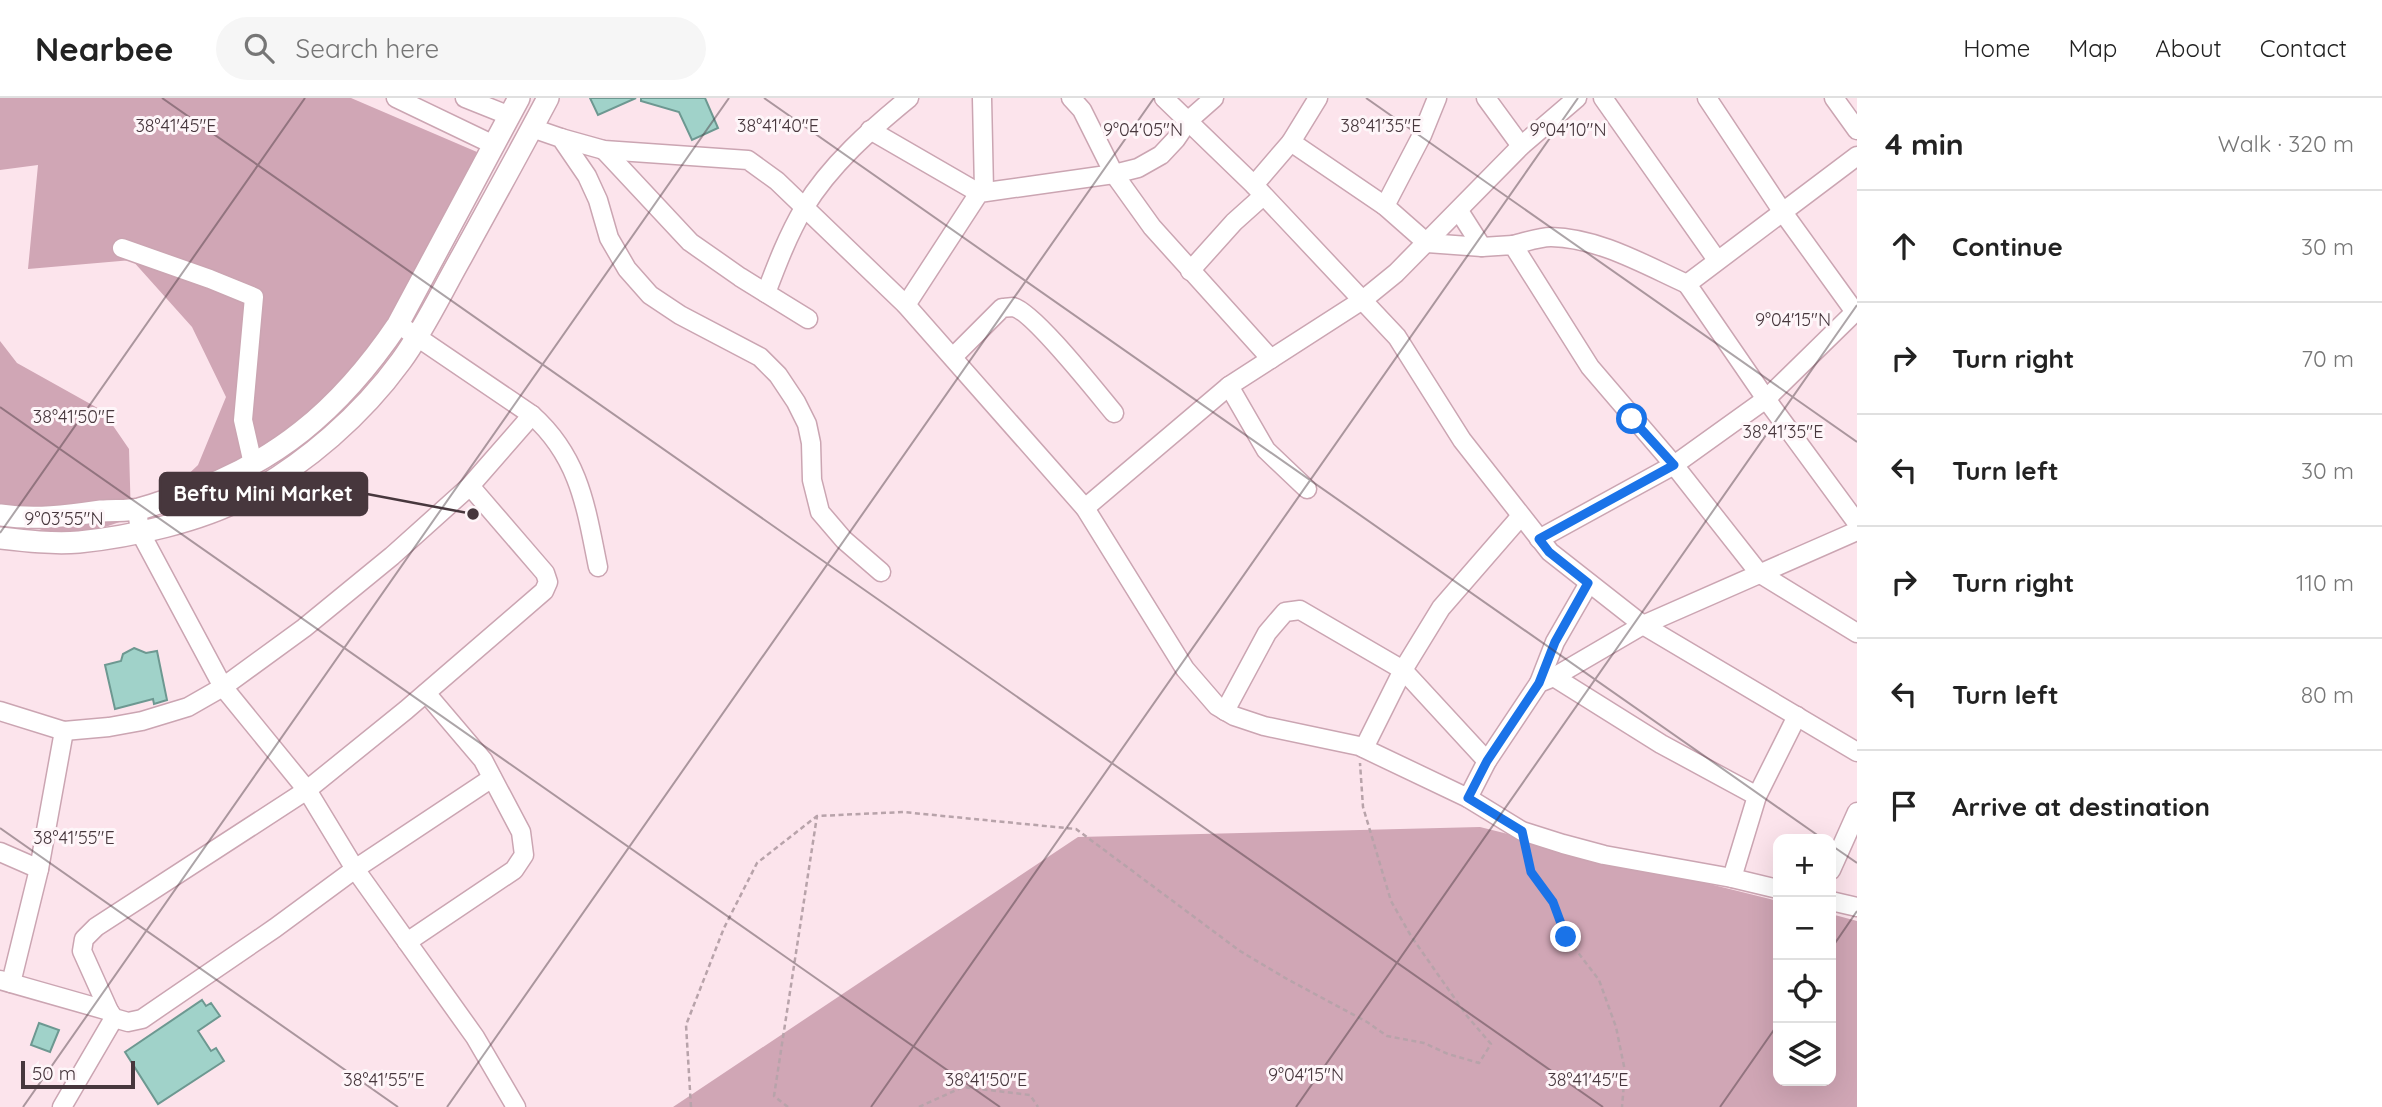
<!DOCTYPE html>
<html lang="en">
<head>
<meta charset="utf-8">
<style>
	body { margin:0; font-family:Quicksand,sans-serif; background:#f6f6f6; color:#222 }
	.controls { position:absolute; right:21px; bottom:21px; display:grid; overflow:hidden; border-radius:14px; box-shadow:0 7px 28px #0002 }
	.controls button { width:63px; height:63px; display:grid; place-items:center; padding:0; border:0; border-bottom:2px solid #e0e0e0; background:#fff; color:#222; font:35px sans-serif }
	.scale { position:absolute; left:21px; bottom:18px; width:114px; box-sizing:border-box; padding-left:7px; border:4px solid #47373d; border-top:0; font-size:19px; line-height:24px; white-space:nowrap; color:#47373d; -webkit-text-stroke:5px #fef6f9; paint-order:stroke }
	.stop { position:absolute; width:21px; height:21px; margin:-16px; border:5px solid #1a73e8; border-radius:50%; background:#fff }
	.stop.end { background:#1a73e8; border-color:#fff; box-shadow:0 2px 7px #0008 }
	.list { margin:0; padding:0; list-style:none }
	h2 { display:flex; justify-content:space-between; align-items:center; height:91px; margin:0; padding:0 28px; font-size:30px }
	h2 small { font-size:23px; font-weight:400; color:#767676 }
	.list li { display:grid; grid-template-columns:46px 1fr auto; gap:21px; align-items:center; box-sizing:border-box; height:112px; padding:0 28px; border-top:2px solid #e0e0e0 }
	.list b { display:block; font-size:26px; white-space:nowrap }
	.list em { font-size:23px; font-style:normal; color:#767676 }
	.icon { flex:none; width:38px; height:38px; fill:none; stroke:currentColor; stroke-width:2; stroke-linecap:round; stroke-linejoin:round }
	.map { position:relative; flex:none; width:1857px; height:1009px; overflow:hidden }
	header { display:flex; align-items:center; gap:42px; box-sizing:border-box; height:98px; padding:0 35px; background:#fff; border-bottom:2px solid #e0e0e0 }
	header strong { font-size:33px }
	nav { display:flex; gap:38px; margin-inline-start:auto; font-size:24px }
	.search { width:490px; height:63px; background:#f6f6f6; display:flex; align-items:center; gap:18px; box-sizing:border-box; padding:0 24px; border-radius:38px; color:#767676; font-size:26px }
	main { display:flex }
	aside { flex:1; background:#fff }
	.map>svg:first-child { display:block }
</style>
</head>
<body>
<header>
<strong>Nearbee</strong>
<div class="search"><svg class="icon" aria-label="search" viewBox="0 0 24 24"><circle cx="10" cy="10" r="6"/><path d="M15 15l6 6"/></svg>Search here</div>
<nav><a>Home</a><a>Map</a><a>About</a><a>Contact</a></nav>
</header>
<main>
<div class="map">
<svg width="1857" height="1009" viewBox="0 0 1857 1009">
	<rect width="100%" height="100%" fill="#fce4ec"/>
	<g fill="#d0a6b5">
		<polygon points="0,0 351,0 477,54 425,156 375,243 318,316 231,376 162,401 198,367 226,299 192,229 132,162 28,171 38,67 0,72"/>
		<polygon points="0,243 17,265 103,313 129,351 131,420 68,442 0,416"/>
		<polygon points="1480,729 1778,803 1778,983 1831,983 1831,816 1857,823 1857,1009 673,1009 1078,739"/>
	</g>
	<g fill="#a0d2c9" stroke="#6d9891" stroke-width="2">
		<polygon points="590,0 636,0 598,17"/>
		<polygon points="641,0 705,0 718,30 692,42 679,14 641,3"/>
		<polygon points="134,550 146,555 157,553 167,602 154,606 153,601 115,611 105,567 121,563 123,556"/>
		<polygon points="202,902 206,908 211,905 220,918 198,933 211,953 216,950 224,963 158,1006 125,954"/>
		<polygon points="39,925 59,932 50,954 31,947"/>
	</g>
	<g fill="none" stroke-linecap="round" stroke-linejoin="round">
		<defs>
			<g id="minor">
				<polyline points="396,0 494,47"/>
				<polyline points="465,0 510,18"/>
				<polyline points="982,0 984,92"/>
				<polyline points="1071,0 1082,12 1114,76 1152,129 1271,261"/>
				<polyline points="1164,0 1254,87 1397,239 1462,342 1550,454 1643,527 1857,654"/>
				<polyline points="1486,0 1521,48"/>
				<polyline points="1603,0 1717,162"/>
				<polyline points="1707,0 1782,113 1855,214"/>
				<polyline points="1834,0 1857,32"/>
				<polyline points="532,30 561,40 587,78 598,102 609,140 627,171 650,197 680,217 760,259 778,277 796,304 807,326 811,345 812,382 820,414 844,442 881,474"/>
				<polyline points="870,32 979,95"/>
				<polyline points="561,40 604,52 748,62 777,83 906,207 1085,410 1185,571 1217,608 1234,618 1264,628 1359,648 1468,700 1487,663 1539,585 1554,579 1643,527 1857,433"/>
				<polyline points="1291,44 1385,108 1427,145 1482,149 1513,147 1590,269 1674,367 1759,475 1857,535"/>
				<polyline points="604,52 690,144 740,179 808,221"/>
				<polyline points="1857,58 1687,186 1766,301 1857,425"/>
				<polyline points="1254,87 1291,44 1318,0"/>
				<polyline points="1385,108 1422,37 1437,0"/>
				<polyline points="1459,113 1482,149"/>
				<path d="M1513,147C1526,144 1539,139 1551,139C1599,140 1645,167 1687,186"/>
				<polyline points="122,150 210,181 254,199 243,322 253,366"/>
				<polyline points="1190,173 1234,124 1263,98"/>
				<path d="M766,195C777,166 788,137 804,110C830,67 871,31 909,0"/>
				<polyline points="906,207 979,95 1114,76 1138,70 1161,57 1176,41 1189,22 1214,0"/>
				<path d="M953,259L1002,210C1003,210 1011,209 1013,209C1033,213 1098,296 1114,315"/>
				<polyline points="1229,288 1266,352 1307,391"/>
				<path d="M532,317C580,360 586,410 598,469"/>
				<polyline points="470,388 545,475 548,484 544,493 406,612 307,692 96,829 84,841 82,853 109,913 114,920 128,924 142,921 275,830 355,771 492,680"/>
				<polyline points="1085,410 1229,288 1364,201 1396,175 1521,48 1577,0"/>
				<polyline points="137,411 140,434 223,589 307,692 355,771 475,939 516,1009"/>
				<polyline points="1539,441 1674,367 1766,301 1857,212"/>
				<polyline points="1554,579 1661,646 1757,698"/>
				<polyline points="1539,585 1555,544 1589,485"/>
				<polyline points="0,613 64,633 109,629 142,623 188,609 223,589 304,530 392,458 470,388 532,317 398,226"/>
				<polyline points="1225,613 1267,535 1285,514 1300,512 1403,572 1487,663"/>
				<polyline points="1364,650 1403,572 1441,510 1521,418"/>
				<polyline points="1468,700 1522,733 1563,746 1604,757 1732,780 1778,791"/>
				<polyline points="0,754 39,771"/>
				<polyline points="1831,772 1857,714"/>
				<polyline points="1732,780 1757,698 1797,618"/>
				<polyline points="1831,803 1857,809"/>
				<polyline points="407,844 514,772 524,757 521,734 483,662 426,595"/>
				<polyline points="0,882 109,913"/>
				<polyline points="11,885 39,771 64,633"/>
				<polyline points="62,1009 114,920"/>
			</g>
			<g id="major">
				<path d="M0,417C35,422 67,418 101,413C114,412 127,413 139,411C151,408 163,403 174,400C274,368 340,312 398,226L519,0"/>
				<path d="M0,440C26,443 53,446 79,444C130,439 202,423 247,398C306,365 361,318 401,263C425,230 442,193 462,158C491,105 520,53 548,0"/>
			</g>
		</defs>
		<use href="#minor" stroke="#cba5b2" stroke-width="21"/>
		<use href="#major" stroke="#cba5b2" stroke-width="24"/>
		<g stroke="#b8a3aa" stroke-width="2.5" stroke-dasharray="5 3.5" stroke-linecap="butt">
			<polyline points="1526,751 1531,774 1553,804 1566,839 1599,882 1616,929 1625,973 1622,1009"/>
			<polyline points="691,1009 686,927 724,830 757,765 817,718 903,714 1076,731 1240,853 1287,881 1367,924 1387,938 1424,945 1448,956 1479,965 1491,946 1467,918 1411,838 1391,803 1363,709 1360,665"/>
			<polyline points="788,1009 774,998 817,718"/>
			<polyline points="919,1009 963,989 1030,997 1038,1009"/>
		</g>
		<use href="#minor" stroke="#fff" stroke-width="18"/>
		<use href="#major" stroke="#fff" stroke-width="21"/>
	</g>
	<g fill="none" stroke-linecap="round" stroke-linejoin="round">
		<polyline stroke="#1a73e8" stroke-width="9" points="1566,839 1553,804 1531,774 1522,733 1468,700 1487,663 1539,585 1555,544 1588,485 1549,454 1539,441 1674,367 1632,321"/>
	</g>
	<path fill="none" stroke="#47373d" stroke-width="2" stroke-opacity="0.45" d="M162,0L1603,1009M764,0L1823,741M1366,0L1857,344M0,309L1000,1009M0,435L305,0M0,730L398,1009M1831,747L1857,765M1831,851L1857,813M23,1009L729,0M447,1009L1154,0M871,1009L1578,0M1296,1009L1857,207M1720,1009L1778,926"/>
	<g font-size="18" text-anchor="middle" fill="#47373d" stroke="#fef6f9" stroke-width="6" stroke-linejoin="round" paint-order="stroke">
		<text x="176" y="34">38°41'45"E</text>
		<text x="778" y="34">38°41'40"E</text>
		<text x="1381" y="34">38°41'35"E</text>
		<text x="1143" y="38">9°04'05"N</text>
		<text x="1568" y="38">9°04'10"N</text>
		<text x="1793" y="228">9°04'15"N</text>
		<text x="74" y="325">38°41'50"E</text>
		<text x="1783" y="340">38°41'35"E</text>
		<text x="64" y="427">9°03'55"N</text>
		<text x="74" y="746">38°41'55"E</text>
		<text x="1306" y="983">9°04'15"N</text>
		<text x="384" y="988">38°41'55"E</text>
		<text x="986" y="988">38°41'50"E</text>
		<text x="1588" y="988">38°41'45"E</text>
	</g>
	<path fill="none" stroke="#47373d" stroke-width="2.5" d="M473 416L367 396"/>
	<circle fill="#47373d" stroke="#fef6f9" stroke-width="2.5" cx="473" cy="416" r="7"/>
	<rect fill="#47373d" stroke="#47373d" stroke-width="2.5" x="160" y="375" width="207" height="42" rx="7"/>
	<g font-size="21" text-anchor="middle" font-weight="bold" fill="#fff">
		<text x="263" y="403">Beftu Mini Market</text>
	</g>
</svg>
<div class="controls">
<button>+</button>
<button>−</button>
<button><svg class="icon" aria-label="locate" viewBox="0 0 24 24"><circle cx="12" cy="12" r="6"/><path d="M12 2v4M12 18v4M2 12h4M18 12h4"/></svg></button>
<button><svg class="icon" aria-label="layers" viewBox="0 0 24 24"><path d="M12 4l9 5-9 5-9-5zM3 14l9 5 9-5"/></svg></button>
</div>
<div class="scale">50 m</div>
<div class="stop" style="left:1632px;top:321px"></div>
<div class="stop end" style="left:1566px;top:839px"></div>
</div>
<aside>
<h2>4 min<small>Walk · 320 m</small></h2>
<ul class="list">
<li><svg class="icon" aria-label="ahead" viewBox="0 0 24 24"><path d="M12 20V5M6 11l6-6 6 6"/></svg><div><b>Continue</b></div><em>30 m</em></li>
<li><svg class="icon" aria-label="right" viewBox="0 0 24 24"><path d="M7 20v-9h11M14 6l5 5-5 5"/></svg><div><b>Turn right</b></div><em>70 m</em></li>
<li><svg class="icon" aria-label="left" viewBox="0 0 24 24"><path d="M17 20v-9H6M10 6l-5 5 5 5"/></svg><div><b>Turn left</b></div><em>30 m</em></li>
<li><svg class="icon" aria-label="right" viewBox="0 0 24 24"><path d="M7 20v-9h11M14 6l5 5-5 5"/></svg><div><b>Turn right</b></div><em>110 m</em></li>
<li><svg class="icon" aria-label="left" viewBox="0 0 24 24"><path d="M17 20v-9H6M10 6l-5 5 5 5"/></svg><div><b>Turn left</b></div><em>80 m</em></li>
<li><svg class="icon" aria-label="arrive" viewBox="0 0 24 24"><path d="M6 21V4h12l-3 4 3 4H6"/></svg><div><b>Arrive at destination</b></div></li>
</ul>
</aside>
</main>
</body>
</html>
